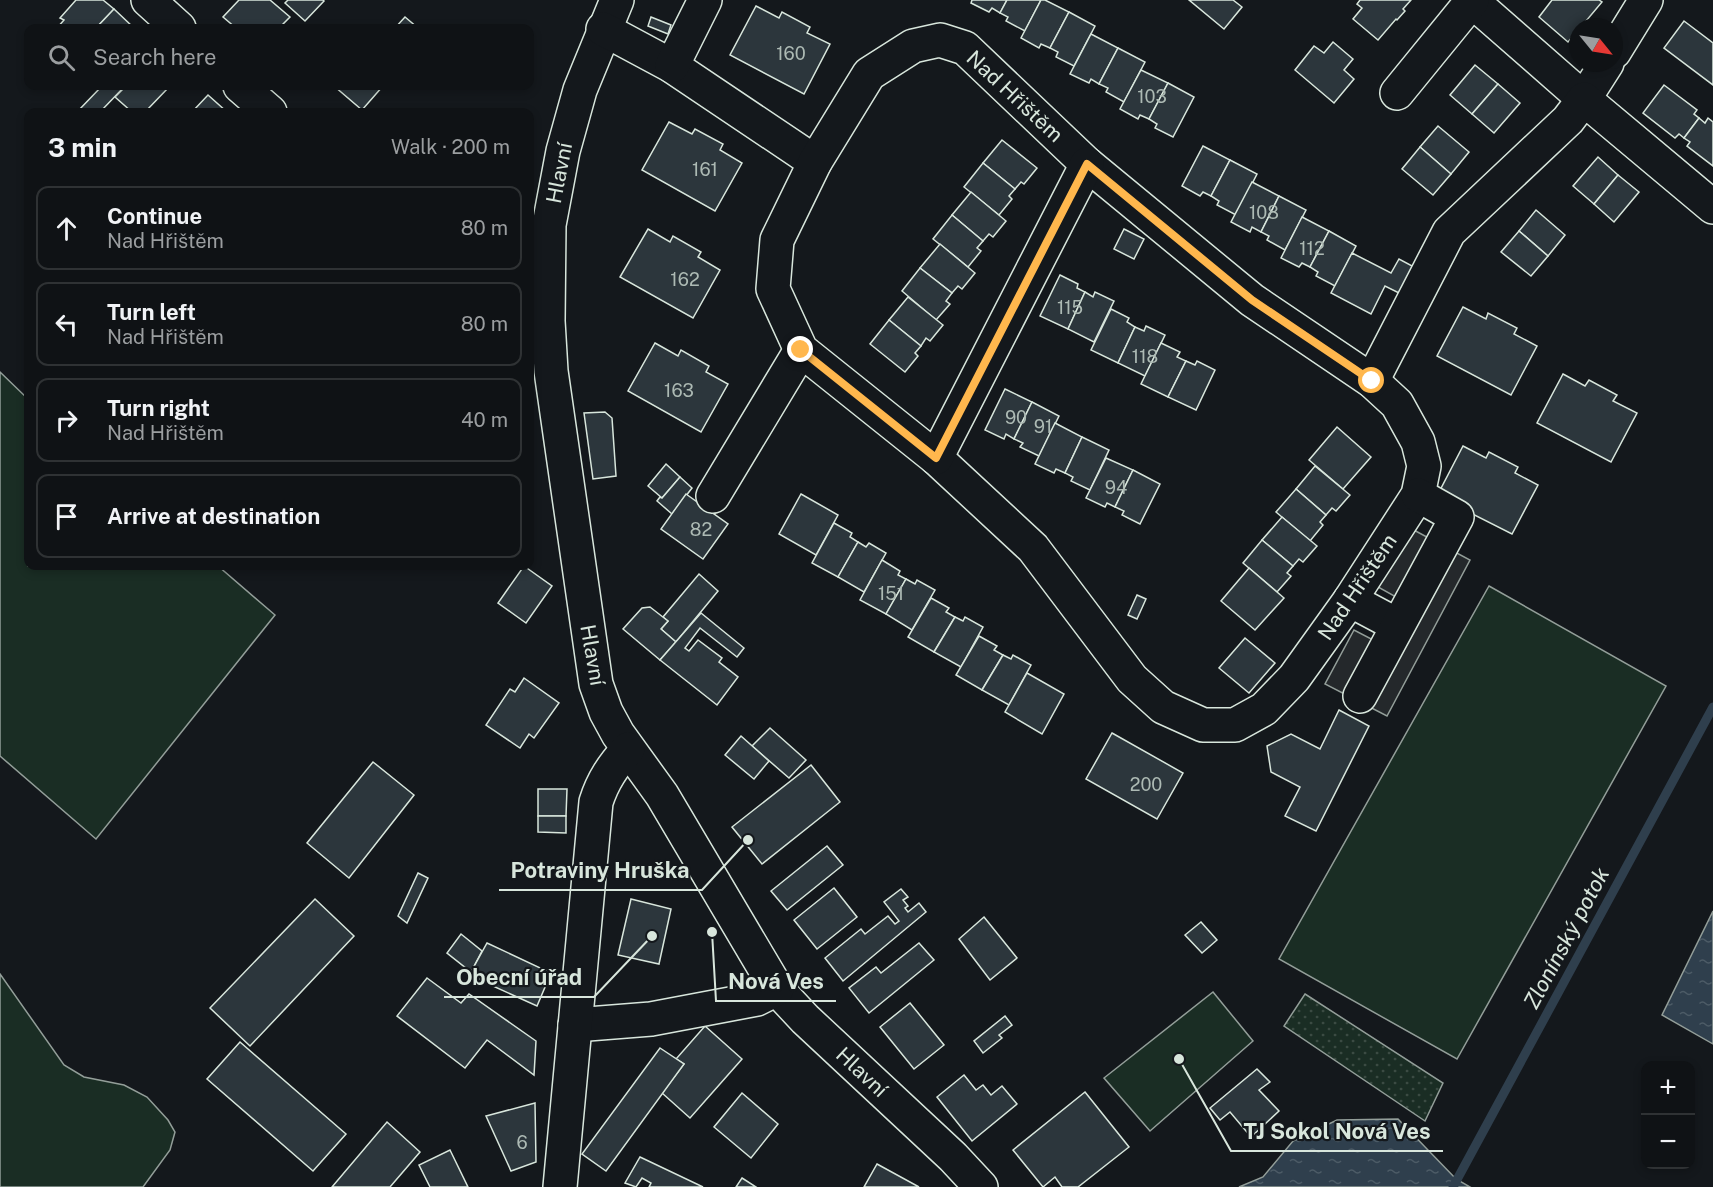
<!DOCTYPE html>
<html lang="en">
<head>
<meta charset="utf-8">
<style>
	body { margin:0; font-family:"Public Sans",sans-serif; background:#181b1e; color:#f1f3f6 }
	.controls { position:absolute; right:18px; bottom:18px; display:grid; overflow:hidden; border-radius:12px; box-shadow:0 3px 9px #0003 }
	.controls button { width:54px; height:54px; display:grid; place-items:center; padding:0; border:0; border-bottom:2px solid #2f3234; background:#0f1215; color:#f1f3f6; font:30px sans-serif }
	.compass { position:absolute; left:1569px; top:18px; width:54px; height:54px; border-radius:50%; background:#0f1215; box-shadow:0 3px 9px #0003; rotate:120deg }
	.stop { position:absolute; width:18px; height:18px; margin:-14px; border:4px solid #ffb74d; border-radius:50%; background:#fff }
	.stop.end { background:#ffb74d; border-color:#fff; box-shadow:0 2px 6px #0008 }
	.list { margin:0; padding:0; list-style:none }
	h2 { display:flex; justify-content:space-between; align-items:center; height:78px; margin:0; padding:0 24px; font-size:26px }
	h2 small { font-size:20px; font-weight:400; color:#9b9ea0 }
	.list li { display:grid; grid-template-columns:39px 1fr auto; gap:18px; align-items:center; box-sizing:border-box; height:84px; margin:0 12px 12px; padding:0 12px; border:2px solid #2f3234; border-radius:12px }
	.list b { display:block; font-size:22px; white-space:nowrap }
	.list p { margin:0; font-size:20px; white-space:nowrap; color:#9b9ea0 }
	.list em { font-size:20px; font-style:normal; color:#9b9ea0 }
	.icon { flex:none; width:33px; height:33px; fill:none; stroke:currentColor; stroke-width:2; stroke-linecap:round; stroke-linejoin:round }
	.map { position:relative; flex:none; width:1713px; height:1187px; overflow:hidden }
	.search { position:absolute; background:#0f1215; box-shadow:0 3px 9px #0003; left:24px; top:24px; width:510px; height:66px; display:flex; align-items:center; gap:15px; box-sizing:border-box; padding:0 21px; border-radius:12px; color:#9b9ea0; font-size:22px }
	.panel { position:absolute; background:#0f1215; box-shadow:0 3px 9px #0003; left:24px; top:108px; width:510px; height:462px; border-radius:12px }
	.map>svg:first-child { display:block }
</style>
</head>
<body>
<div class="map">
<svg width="1713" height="1187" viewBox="0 0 1713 1187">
	<defs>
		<pattern id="park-dots" width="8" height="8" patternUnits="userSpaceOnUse" patternTransform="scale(1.5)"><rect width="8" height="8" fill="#1a2d24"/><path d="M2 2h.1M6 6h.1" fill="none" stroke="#3b4b43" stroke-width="1.8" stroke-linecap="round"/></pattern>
		<pattern id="water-ripples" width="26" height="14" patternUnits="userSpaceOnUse" patternTransform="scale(1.5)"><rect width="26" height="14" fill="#2f3f4d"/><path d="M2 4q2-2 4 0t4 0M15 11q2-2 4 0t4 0" fill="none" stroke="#4c5b66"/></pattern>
	</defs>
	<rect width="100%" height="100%" fill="#14181c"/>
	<g fill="#1a2d24" stroke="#939e99" stroke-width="1.5">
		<polygon points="0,372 28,399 28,566 218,566 275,615 96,839 0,756"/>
		<polygon points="1489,586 1666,686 1457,1059 1279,959"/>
		<polygon points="0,974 64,1065 84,1077 124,1085 147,1097 168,1120 175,1132 170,1150 143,1187 0,1187"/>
		<polygon points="1213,992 1253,1041 1150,1131 1104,1078"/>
	</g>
	<polygon fill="url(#park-dots)" stroke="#939e99" stroke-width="1.5" points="1305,994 1443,1083 1425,1121 1284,1026"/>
	<polygon fill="#24282b" stroke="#939e99" stroke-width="1.5" points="1410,528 1470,560 1387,716 1325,684 1354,630 1375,641 1398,598 1378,587"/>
	<g fill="url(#water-ripples)" stroke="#939e99" stroke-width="1.5">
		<polygon points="1713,911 1713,1044 1662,1015"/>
		<polygon points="1398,1119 1456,1179 1470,1187 1239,1187 1263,1177 1293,1141 1337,1120"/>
	</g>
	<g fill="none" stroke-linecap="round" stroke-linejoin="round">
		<polyline stroke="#2f3f4d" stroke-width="9" points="1453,1187 1713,707"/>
	</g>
	<g fill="#2c363c" stroke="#d8e6dc" stroke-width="1.5">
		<polygon points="76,0 103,0 114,9 96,28 57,28 64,20 60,18"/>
		<polygon points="239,0 270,0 290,17 279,28 236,28 223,17"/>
		<polygon points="288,0 323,0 324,1 305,21 285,3"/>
		<polygon points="972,0 1007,0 1000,13 992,8 989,12 971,3"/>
		<polygon points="1007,0 1041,0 1025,31 1006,21 1008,17 1000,13"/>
		<polygon points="1041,0 1045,0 1069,12 1050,48 1041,44 1039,48 1021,38"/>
		<polygon points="1189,0 1233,0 1242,7 1224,29"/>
		<polygon points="1360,0 1411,0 1403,9 1405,11 1397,20 1396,19 1378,40 1353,19 1362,8 1357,4"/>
		<polygon points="1552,0 1599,0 1602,2 1581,27 1578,27 1578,30 1568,42 1539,17"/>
		<polygon points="756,6 779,18 782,12 810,27 807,33 830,44 804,94 730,55"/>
		<polygon points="114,9 134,28 96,28"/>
		<polygon points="1069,12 1095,26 1074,66 1056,57 1058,52 1050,48"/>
		<polygon points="405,17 418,28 395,28"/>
		<polygon points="651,17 671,25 668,34 648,26"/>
		<polygon points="1684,21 1713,43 1713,85 1664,48"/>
		<polygon points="1091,34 1118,48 1099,84 1091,79 1089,83 1070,74"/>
		<polygon points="1333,42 1353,59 1344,70 1354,79 1334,103 1295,70 1314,46 1324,53"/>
		<polygon points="1118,48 1145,62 1124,102 1106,92 1108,88 1099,84"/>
		<polygon points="1475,65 1498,84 1472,114 1450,95"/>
		<polygon points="1141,70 1168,83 1149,119 1140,115 1138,119 1120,109"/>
		<polygon points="1168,83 1194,97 1173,137 1155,128 1157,124 1149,119"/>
		<polygon points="1498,84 1520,103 1494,133 1472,114"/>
		<polygon points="1664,85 1697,110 1694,114 1699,118 1684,138 1679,134 1675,138 1643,113"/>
		<polygon points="102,86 125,86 100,112 77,112"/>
		<polygon points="126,86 168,86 169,87 145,112 132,112 115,97"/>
		<polygon points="334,86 383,86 362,110"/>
		<polygon points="208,95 227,112 192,112"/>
		<polygon points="1699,118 1705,123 1708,118 1713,122 1713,166 1687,146 1690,142 1684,138"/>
		<polygon points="669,122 692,134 695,129 723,144 720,150 742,163 715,211 642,170"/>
		<polygon points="1438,126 1469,152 1451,174 1420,147"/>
		<polygon points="1002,140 1037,168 1024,184 1021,182 1015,189 983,163"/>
		<polygon points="1203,146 1230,160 1211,196 1203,192 1200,196 1182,186"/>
		<polygon points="1420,147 1451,174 1433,195 1402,169"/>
		<polygon points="1598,157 1618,175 1594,204 1573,186"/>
		<polygon points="1230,160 1257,174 1236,215 1217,205 1219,201 1211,196"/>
		<polygon points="983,163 1015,189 1009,196 1012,199 999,215 964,187"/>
		<polygon points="1618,175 1639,192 1614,222 1594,204"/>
		<polygon points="1252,182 1279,196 1261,232 1252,227 1250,232 1231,222"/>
		<polygon points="971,192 1006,221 993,237 989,234 983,241 952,215"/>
		<polygon points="1279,196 1306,210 1285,250 1267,240 1269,236 1261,232"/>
		<polygon points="1536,210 1565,235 1548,256 1519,231"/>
		<polygon points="952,215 983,241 977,248 981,251 968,267 933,239"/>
		<polygon points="1302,217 1329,231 1310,267 1302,263 1299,267 1281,258"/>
		<polygon points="648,229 670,242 673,236 701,252 698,257 720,270 693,318 620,277"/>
		<polygon points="1124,229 1144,239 1134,259 1114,249"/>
		<polygon points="1329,231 1356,246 1335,286 1316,276 1318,272 1310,267"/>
		<polygon points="1519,231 1548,256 1531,276 1501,252"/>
		<polygon points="940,244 975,273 962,289 958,286 952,293 920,268"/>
		<polygon points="1352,253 1391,273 1399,259 1416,268 1401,294 1385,286 1371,314 1331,293"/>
		<polygon points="920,268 952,293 946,301 950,304 936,320 902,291"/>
		<polygon points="1060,275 1078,284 1077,288 1085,292 1068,329 1040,316"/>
		<polygon points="1085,292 1093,297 1095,292 1114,301 1094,342 1068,329"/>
		<polygon points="908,297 943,325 930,341 926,338 921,346 889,320"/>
		<polygon points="1463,307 1486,319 1488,313 1517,328 1514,334 1537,346 1511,395 1437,356"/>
		<polygon points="1111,309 1129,318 1127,322 1135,327 1118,363 1091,350"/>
		<polygon points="889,320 921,346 915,353 918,356 905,372 870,344"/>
		<polygon points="1146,326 1165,335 1145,376 1118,363 1135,327 1144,331"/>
		<polygon points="655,343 678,356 681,350 709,366 706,372 728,384 701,432 628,391"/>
		<polygon points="1161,343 1180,352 1177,357 1186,361 1168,397 1141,384"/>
		<polygon points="1186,361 1195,365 1197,361 1215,370 1196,410 1168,397"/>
		<polygon points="1563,374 1585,386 1589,380 1617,395 1613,401 1637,413 1611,462 1537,423"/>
		<polygon points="1005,389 1032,402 1014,439 1006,434 1004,439 985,430"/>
		<polygon points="1032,402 1059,416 1039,456 1020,447 1023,443 1014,439"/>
		<polygon points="605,412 612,418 616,476 593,479 584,413"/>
		<polygon points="1055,423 1082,437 1065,473 1056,469 1054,473 1035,464"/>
		<polygon points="1337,427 1371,457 1343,489 1309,460"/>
		<polygon points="1082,437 1109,450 1090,490 1071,481 1073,477 1065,473"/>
		<polygon points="1463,446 1486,458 1489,452 1518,467 1515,473 1538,485 1512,534 1437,496"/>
		<polygon points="1106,458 1133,470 1115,507 1107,503 1105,507 1086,498"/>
		<polygon points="666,464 680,477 662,498 648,486"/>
		<polygon points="1315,466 1350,495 1336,511 1332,508 1326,515 1296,489"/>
		<polygon points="1133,470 1160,484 1140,524 1122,515 1124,511 1115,507"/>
		<polygon points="680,477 692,488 672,514 657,501 660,497 662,498"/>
		<polygon points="1296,489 1326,515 1320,522 1323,525 1310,541 1276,512"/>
		<polygon points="686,494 728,524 703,559 661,529"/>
		<polygon points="801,494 838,515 816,555 779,534"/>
		<polygon points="1282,517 1317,546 1303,562 1299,559 1293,566 1262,540"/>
		<polygon points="834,523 852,533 850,537 858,542 838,577 812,563"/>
		<polygon points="1262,540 1293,566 1287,573 1291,576 1277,592 1243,563"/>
		<polygon points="858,542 866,547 869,543 886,553 864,592 838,577"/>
		<polygon points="882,560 900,571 898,575 906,579 886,614 860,600"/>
		<polygon points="524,566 552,586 526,623 498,603"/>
		<polygon points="1249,568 1284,598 1255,630 1221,601"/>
		<polygon points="699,574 718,591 676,642 661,629 668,621 663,617"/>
		<polygon points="906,579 915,584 917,580 935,590 912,630 886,614"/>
		<polygon points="1137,595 1146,599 1137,619 1128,615"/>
		<polygon points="931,598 949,608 946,612 955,617 934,652 908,637"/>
		<polygon points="650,607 668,621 661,629 676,642 660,660 623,629 642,608"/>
		<polygon points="701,613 744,648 737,657 700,628 685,648 689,651 698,640 722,658 719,662 738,677 717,705 660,660"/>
		<polygon points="955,617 963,621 965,617 983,627 961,667 934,652"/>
		<polygon points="979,636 997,646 994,650 1003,655 982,690 956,675"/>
		<polygon points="1245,638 1275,663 1249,693 1219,668"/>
		<polygon points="1003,655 1011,659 1013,655 1031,665 1009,705 982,690"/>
		<polygon points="1027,673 1064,694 1042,734 1005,712"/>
		<polygon points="524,678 559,703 534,738 529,734 520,748 486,725 510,689 515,692"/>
		<polygon points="1339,710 1369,726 1316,831 1285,816 1300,787 1271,772 1267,746 1291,734 1320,749"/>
		<polygon points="770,728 806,760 789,778 752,746"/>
		<polygon points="1112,733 1183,773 1157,819 1086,779"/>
		<polygon points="741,736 769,761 754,779 725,755"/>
		<polygon points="373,762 414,795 349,878 307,843"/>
		<polygon points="811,765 840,802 762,864 732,827"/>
		<polygon points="538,789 567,789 566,816 538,816"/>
		<polygon points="538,816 566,816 566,833 538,832"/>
		<polygon points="827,846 843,865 787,910 771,891"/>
		<polygon points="418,873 428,878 407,923 398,916"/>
		<polygon points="834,888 857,917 817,949 794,920"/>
		<polygon points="901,889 908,897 903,900 908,906 905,908 908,912 919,903 926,912 843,981 825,958 861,929 865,934 888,916 895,924 899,921 884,902"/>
		<polygon points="315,899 354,936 250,1046 210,1008"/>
		<polygon points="631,899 671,909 659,964 618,955"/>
		<polygon points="984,917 1017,958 990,980 959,939"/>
		<polygon points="1201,922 1217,940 1202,953 1185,935"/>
		<polygon points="461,934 482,951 471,972 447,953"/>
		<polygon points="487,943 551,973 537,1006 482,981 471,972"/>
		<polygon points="919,943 934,960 869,1013 849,988 876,967 881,973"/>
		<polygon points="427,978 461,1003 469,994 536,1041 534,1075 487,1040 465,1068 397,1016"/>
		<polygon points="910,1003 944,1045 914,1069 880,1027"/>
		<polygon points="1005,1016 1012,1025 999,1035 1002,1038 983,1053 974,1041"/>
		<polygon points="705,1026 742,1059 690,1118 662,1093 684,1064 676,1059"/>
		<polygon points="240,1042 346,1134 313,1171 207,1079"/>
		<polygon points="660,1048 684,1064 606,1171 582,1154"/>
		<polygon points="1257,1069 1270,1082 1259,1090 1279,1111 1251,1137 1230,1112 1220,1120 1210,1108"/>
		<polygon points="964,1075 976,1090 983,1085 991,1095 1002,1086 1017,1104 972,1141 937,1097"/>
		<polygon points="1085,1092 1129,1147 1078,1187 1062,1187 1055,1177 1043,1187 1013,1150"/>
		<polygon points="742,1093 778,1124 751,1158 714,1127"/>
		<polygon points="535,1103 536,1162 511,1171 486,1116"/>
		<polygon points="387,1122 420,1152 390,1187 332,1187"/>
		<polygon points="450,1150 468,1187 430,1187 419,1165"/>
		<polygon points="640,1157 703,1187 649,1187 651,1183 642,1178 636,1187 625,1183"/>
		<polygon points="877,1164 919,1187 864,1187"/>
		<polygon points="742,1178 756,1187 736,1187"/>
	</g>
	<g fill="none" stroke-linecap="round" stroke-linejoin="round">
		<defs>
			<g id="minor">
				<polyline points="148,0 179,28"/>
				<polyline points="617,0 580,90 563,151 549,225 548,321 551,371 596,684 606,712 618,734 662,795 777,989 805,1019 953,1157 981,1187"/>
				<polyline points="1471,0 1584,99 1607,63"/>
				<polyline points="603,29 672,66 815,162"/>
				<polygon points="940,40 965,48 1087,164 1252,300 1372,381 1397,404 1418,442 1424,466 1418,495 1350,600 1294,678 1264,709 1235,725 1203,725 1163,707 1132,679 1033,548 936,458 801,350 773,289 777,240 815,162 869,74 913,46"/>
				<polyline points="1614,52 1646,0"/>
				<polyline points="672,66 705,0"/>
				<polyline points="240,86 270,112"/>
				<polyline points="1397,93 1472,1"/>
				<polyline points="1372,381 1449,232 1568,120 1584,99 1713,207"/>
				<polyline points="936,458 1087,164"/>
				<polyline points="713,496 801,350"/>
				<polyline points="1350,600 1397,625"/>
				<polyline points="1360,696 1457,517 1418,495"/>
				<polyline points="575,1025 651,1019 757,999 777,989"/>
				<path d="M560,1187L596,802C603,780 613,766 628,749"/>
			</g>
		</defs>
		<use href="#minor" stroke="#d8e6dc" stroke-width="36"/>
		<use href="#minor" stroke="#14181c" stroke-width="33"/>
	</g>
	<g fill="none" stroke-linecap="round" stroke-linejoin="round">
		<polyline stroke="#ffb74d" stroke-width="8" points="801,350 936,458 1087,164 1252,300 1372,381"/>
	</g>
	<g text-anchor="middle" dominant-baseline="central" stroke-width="4.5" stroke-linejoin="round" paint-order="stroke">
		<g font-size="18" fill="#adbab4">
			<text x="791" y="53">160</text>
			<text x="1152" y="96">103</text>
			<text x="705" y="169">161</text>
			<text x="1264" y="212">108</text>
			<text x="1312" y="248">112</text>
			<text x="685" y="279">162</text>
			<text x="1070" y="307">115</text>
			<text x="1145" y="356">118</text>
			<text x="679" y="390">163</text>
			<text x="1016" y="417">90</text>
			<text x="1043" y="426">91</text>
			<text x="1116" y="487">94</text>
			<text x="701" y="529">82</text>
			<text x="891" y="593">151</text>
			<text x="1146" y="784">200</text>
			<text x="522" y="1142">6</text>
		</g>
		<g font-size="21" fill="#d8e6dc" stroke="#14181c">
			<text transform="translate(1015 96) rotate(43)">Nad Hřištěm</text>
			<text transform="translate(559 173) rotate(-79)">Hlavní</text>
			<text transform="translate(1357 587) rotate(-56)">Nad Hřištěm</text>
			<text transform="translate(593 655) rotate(80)">Hlavní</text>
			<text transform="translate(862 1072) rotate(43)">Hlavní</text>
		</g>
		<g font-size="22" font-style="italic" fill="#d8e6dc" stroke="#14181c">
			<text transform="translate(1566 938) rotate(-62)">Zlonínský potok</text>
		</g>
	</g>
	<path fill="none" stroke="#d8e6dc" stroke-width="2" d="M748 840L702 890H499M652 936L594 997H444M712 932L716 1001H836M1179 1059L1231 1151H1443"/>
	<g fill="#d8e6dc" stroke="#14181c" stroke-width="2">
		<circle cx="748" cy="840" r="6"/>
		<circle cx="652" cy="936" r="6"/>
		<circle cx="712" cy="932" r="6"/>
		<circle cx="1179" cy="1059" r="6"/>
	</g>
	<g font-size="22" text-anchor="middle" font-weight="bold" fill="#d8e6dc" stroke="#14181c" stroke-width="4.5" stroke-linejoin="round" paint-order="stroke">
		<text x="600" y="878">Potraviny Hruška</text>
		<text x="519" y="985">Obecní úřad</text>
		<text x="776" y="989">Nová Ves</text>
		<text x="1337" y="1139">TJ Sokol Nová Ves</text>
	</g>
</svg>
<div class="controls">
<button>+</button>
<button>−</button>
</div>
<svg class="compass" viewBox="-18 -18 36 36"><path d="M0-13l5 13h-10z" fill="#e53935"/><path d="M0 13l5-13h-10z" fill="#9b9ea0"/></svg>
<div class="stop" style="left:1372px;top:381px"></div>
<div class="stop end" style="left:801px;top:350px"></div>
<div class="search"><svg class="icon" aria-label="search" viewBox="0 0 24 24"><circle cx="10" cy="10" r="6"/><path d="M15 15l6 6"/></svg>Search here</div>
<section class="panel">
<h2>3 min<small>Walk · 200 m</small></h2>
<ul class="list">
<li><svg class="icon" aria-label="ahead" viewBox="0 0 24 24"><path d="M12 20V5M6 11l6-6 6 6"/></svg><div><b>Continue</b><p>Nad Hřištěm</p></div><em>80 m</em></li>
<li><svg class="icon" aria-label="left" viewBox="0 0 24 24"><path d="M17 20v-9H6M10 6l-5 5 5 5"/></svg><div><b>Turn left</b><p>Nad Hřištěm</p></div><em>80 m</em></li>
<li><svg class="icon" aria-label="right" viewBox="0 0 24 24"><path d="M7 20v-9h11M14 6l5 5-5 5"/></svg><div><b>Turn right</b><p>Nad Hřištěm</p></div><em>40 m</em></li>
<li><svg class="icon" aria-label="arrive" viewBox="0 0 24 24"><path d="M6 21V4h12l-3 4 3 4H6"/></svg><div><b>Arrive at destination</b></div></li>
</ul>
</section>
</div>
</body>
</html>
